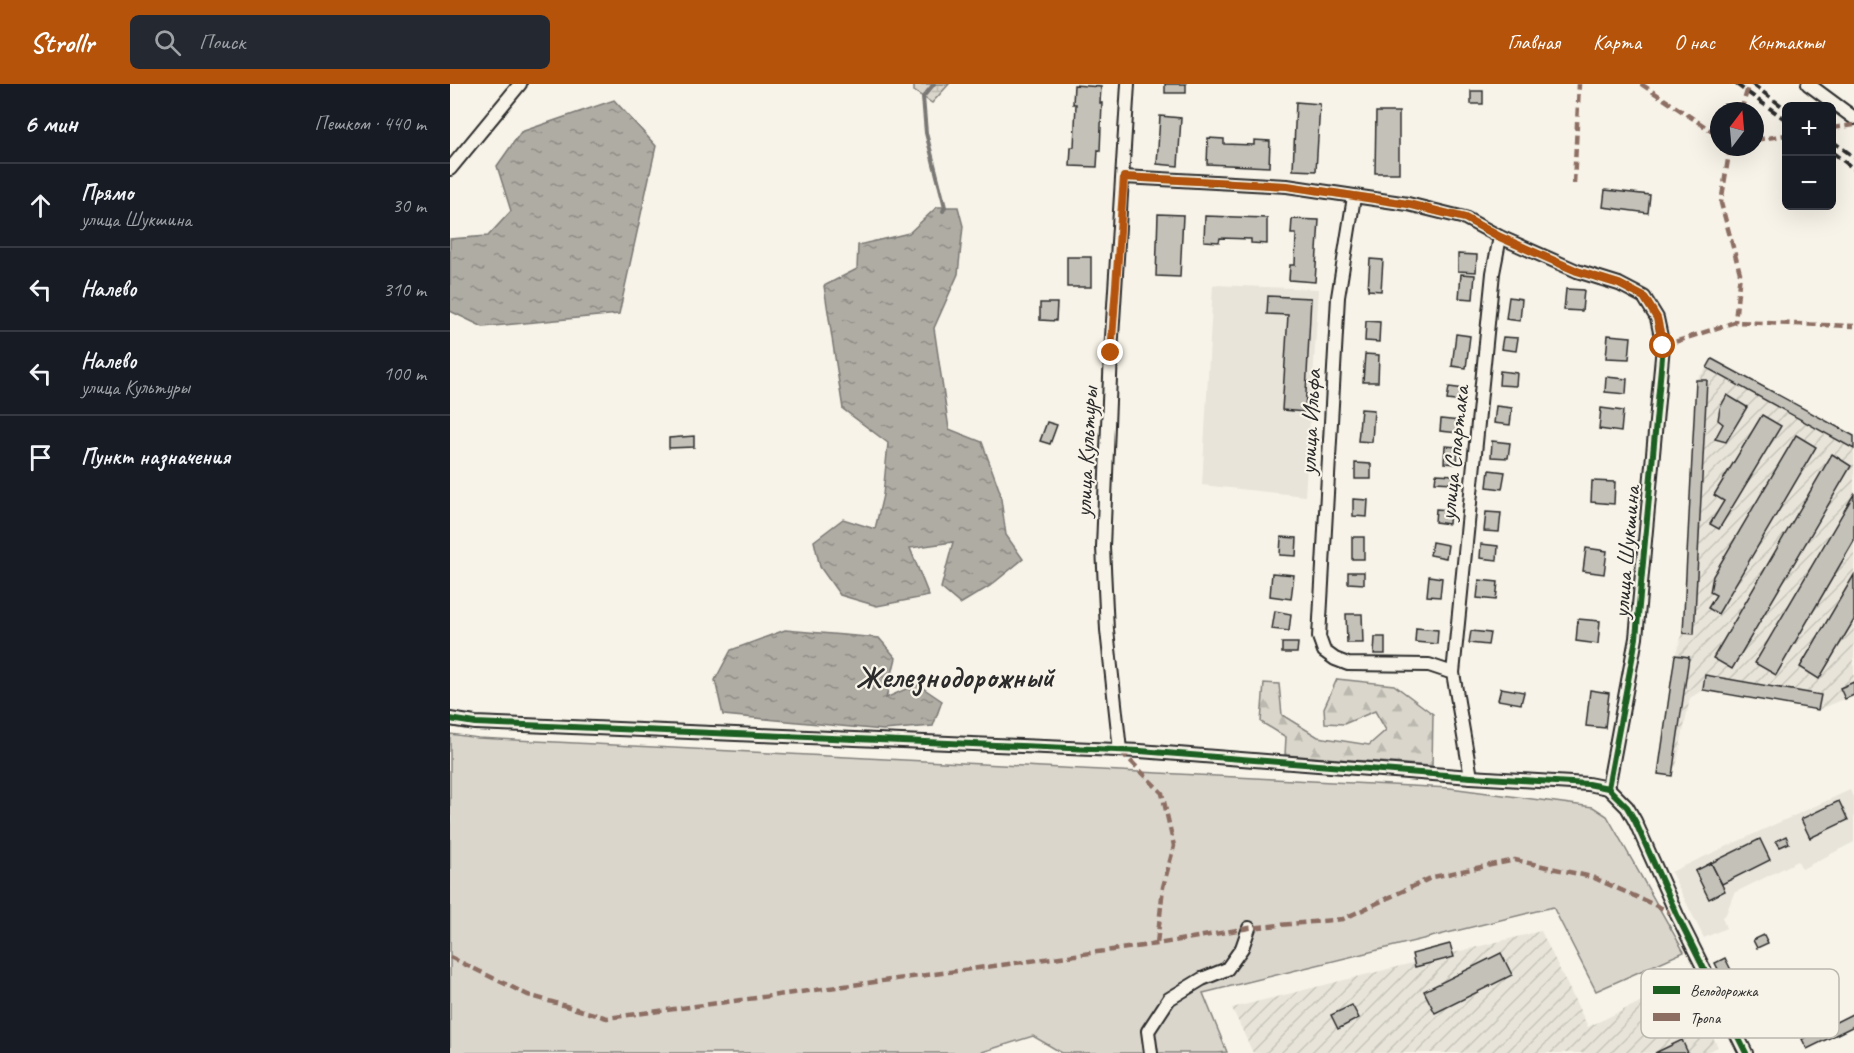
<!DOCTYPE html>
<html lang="ru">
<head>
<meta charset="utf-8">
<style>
	body { margin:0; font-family:Caveat,sans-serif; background:#242831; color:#f1f3f6 }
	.controls { position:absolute; right:18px; top:18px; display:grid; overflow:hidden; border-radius:9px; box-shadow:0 6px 24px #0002 }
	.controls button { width:54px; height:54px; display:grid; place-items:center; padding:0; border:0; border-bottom:2px solid #363941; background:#171b24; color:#f1f3f6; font:30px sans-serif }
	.compass { position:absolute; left:1260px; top:18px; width:54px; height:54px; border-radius:50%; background:#171b24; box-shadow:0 6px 24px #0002; rotate:16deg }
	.stop { position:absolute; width:18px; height:18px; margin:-14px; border:4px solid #b45309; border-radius:50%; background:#fff }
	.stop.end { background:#b45309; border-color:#fff; box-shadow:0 2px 6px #0008 }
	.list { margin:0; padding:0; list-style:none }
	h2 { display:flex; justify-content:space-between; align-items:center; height:78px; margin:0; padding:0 24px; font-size:26px }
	h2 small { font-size:20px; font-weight:400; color:#9ea1a6 }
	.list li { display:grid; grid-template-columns:39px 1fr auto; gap:18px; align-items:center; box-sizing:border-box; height:84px; padding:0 24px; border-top:2px solid #363941 }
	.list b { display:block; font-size:22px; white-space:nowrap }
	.list p { margin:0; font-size:20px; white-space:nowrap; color:#9ea1a6 }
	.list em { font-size:20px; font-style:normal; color:#9ea1a6 }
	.icon { flex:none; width:33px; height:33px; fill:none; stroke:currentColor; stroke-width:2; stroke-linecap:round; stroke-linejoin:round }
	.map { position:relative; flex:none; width:1404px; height:969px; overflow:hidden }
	header { display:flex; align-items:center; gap:36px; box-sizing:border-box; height:84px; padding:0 30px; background:#b45309; color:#fff }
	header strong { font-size:28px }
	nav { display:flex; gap:33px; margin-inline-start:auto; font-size:21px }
	.search { width:420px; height:54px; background:#242831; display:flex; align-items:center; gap:15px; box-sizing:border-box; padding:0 21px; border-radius:9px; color:#9ea1a6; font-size:22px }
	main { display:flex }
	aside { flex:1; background:#171b24 }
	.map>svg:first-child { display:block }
</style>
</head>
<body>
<header>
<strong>Strollr</strong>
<div class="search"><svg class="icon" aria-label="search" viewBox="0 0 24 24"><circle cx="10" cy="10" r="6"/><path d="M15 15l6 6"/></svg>Поиск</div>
<nav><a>Главная</a><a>Карта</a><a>О нас</a><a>Контакты</a></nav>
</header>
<main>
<aside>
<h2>6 мин<small>Пешком · 440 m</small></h2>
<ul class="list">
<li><svg class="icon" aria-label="ahead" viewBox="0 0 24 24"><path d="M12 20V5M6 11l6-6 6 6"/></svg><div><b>Прямо</b><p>улица Шукшина</p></div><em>30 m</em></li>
<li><svg class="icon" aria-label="left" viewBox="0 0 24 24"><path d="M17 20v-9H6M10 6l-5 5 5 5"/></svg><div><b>Налево</b></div><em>310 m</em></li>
<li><svg class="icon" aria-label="left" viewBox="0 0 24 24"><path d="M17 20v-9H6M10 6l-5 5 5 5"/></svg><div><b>Налево</b><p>улица Культуры</p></div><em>100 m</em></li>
<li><svg class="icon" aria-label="arrive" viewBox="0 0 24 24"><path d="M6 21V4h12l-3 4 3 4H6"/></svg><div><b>Пункт назначения</b></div></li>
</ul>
</aside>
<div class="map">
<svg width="1404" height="969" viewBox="0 0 1404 969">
	<defs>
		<pattern id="industrial-furrows" width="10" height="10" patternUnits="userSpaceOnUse" patternTransform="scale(1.5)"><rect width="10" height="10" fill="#e8e4da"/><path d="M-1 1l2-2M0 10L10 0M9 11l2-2" fill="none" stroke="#c7c4bb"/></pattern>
		<pattern id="forest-firs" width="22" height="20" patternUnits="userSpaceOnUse" patternTransform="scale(1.5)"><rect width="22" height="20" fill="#dad6cc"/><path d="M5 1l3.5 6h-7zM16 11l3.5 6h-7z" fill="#bbb8af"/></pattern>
		<pattern id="wetland-marsh" width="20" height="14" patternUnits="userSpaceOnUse" patternTransform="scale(1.5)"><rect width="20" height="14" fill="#dad6cc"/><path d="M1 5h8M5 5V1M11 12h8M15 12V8" fill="none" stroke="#bbb8af"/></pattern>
		<pattern id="water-ripples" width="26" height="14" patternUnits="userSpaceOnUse" patternTransform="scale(1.5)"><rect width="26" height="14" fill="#afaca4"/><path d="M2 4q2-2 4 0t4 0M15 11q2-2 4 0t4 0" fill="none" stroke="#8f8c86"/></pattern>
	</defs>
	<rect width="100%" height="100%" fill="#f7f3e8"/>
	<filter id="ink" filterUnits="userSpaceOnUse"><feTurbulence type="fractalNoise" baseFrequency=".0167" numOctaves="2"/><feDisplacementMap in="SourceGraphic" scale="12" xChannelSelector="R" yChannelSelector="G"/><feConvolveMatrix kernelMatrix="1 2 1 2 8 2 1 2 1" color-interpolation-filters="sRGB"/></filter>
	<g filter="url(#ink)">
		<g fill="#e8e4da">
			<polygon points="763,201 869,205 855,412 752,401"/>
			<polygon points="1400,706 1404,715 1404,758 1352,785 1348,777 1284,809 1276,830 1272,833 1276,844 1254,854 1221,788"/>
		</g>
		<g fill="url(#industrial-furrows)">
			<polygon points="1262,275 1404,352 1404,611 1368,626 1253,606 1240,614 1226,683 1208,690 1225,571 1233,549 1246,296 1257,284"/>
			<polygon points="1091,847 1138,943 1234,897 1268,963 1255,969 803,969 782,924"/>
		</g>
		<polygon fill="#dad6cc" stroke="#82807c" stroke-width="1.5" points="0,650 28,654 1000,704 1143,723 1157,732 1234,868 1146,907 1103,823 753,909 777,968 768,969 612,969 583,952 529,969 0,969"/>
		<polygon fill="url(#forest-firs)" stroke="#82807c" stroke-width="1.5" points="887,595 944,601 983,630 982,682 835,671 836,653 811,638 814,599 829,600 832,631 868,653 919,661 936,646 925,627 894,640 875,639 874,624"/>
		<polygon fill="url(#wetland-marsh)" stroke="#82807c" stroke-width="1.5" points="464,0 499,0 482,19 464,7"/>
		<g fill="url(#water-ripples)" stroke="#7a7874" stroke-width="1.5">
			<polygon points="164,16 206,62 169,230 33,243 0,227 0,155 38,152 61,127 47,82 71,48"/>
			<polygon points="487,123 508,123 513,142 508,190 484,244 499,345 532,358 550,408 556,451 573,475 540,502 510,520 491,504 503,458 460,464 479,512 427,522 390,511 370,483 364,457 393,435 425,445 433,411 438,359 393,325 374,202 407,185 408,161 459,149"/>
			<polygon points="335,546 429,554 446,574 436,614 467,600 492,617 483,642 433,646 273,631 265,596 281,566"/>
		</g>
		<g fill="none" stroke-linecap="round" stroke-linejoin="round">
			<polyline stroke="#7a7874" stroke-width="4" points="484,0 473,13 476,49 495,123 493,127"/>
		</g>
		<g fill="#c4c1b9" stroke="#2b2b2b" stroke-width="1.5">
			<rect x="715" y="0" width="21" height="9"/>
			<polygon points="624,1 651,3 650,19 652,19 650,67 648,66 647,83 620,82 621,63 624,63 626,20 623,20"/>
			<rect x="1021" y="7" width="12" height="13"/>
			<polygon points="846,18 870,20 866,87 843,86"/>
			<polygon points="926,28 949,28 949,89 925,89"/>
			<polygon points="710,32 731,34 728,82 707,80"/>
			<polygon points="758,54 774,55 774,60 804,61 804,56 820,57 819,83 757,80"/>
			<polygon points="1155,106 1200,111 1198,129 1153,123"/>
			<polygon points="708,130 733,131 730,193 706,192"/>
			<polygon points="755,132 817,134 817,160 801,159 801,155 770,154 769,158 754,157"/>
			<polygon points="842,135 869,136 865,198 839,196 840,181 845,181 846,150 841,150"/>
			<polygon points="1008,170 1027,171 1026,188 1008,187"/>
			<rect x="617" y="173" width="24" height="30"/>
			<polygon points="920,175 933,176 931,207 918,206"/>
			<polygon points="1011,190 1025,191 1023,215 1009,214"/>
			<polygon points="1116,205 1134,206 1132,227 1114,226"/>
			<polygon points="818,212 861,214 855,328 832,326 838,231 817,230"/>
			<polygon points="1059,213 1072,215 1070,237 1056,235"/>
			<polygon points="590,219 607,219 606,237 590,236"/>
			<polygon points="916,237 930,238 929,258 915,257"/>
			<polygon points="1006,250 1020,252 1016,284 1002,282"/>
			<polygon points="1158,251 1181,253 1179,275 1156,274"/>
			<polygon points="1053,253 1068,254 1066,267 1051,265"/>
			<polygon points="915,270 929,271 928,298 913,298"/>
			<polygon points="1262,275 1404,352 1404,365 1257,284"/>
			<polygon points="1050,287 1067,289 1066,302 1049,301"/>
			<polygon points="1156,293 1177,295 1176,310 1155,308"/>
			<polygon points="1246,296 1257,296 1244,550 1233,549"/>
			<polygon points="999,303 1015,305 1013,318 997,316"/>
			<polygon points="1277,311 1297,323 1276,358 1265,355 1273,340 1268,336 1270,324"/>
			<polygon points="1046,322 1062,324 1060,341 1044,339"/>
			<polygon points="1151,324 1173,327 1171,348 1149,345"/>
			<polygon points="911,325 924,326 922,358 908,357"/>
			<polygon points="1312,331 1331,342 1269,445 1260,440 1274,417 1264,411"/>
			<polygon points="991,335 1010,337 1009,349 990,347"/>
			<polygon points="597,338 607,341 600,360 590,357"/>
			<polygon points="1346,351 1366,363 1268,530 1258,524 1266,511 1260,508 1263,492"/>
			<polygon points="244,352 244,363 219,364 219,354"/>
			<polygon points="1042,357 1060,359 1058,374 1041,373"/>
			<polygon points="995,362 1008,363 1007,380 994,379"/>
			<polygon points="1382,370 1401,382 1282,585 1263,574"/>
			<polygon points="905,379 921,380 921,395 905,395"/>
			<polygon points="1039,386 1055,388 1052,405 1037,403"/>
			<polygon points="986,390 1005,391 1004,399 985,398"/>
			<polygon points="1142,397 1165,398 1164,420 1141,418"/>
			<polygon points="1404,410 1404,457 1326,591 1305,579"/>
			<polygon points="903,415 918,416 917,433 903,432"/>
			<polygon points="986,425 1000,426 999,440 985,438"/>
			<polygon points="1036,428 1051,429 1049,448 1034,447"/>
			<polygon points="831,453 847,454 846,472 830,471"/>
			<rect x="902" y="453" width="12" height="22"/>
			<polygon points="982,458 998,461 996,474 980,471"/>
			<polygon points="1031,460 1048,462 1047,476 1030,474"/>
			<polygon points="1136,464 1157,467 1154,490 1133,487"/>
			<polygon points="898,488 914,488 914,500 898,499"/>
			<polygon points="822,489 844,491 841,515 820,512"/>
			<polygon points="1404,491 1404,536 1369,595 1350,583"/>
			<polygon points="979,492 992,494 990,513 977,512"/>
			<polygon points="1029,496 1048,498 1046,516 1027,514"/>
			<polygon points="825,527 841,530 839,547 822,545"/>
			<polygon points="896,530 912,530 913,559 897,559"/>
			<polygon points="1128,535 1150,537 1148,560 1126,557"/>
			<polygon points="966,544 988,546 987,560 965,558"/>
			<polygon points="1021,547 1040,549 1038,561 1019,559"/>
			<polygon points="925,553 935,553 935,570 924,570"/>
			<polygon points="832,559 848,559 847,569 832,569"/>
			<polygon points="1225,571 1239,573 1222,692 1208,690"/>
			<polygon points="1255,591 1371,611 1368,626 1253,606"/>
			<polygon points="1404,598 1404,611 1395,615 1390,604"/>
			<polygon points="1051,604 1074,608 1071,620 1048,616"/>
			<polygon points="1140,606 1159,609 1155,644 1136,642"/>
			<polygon points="1389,717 1398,736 1360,754 1351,735"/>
			<polygon points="1336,752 1339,759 1330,763 1326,757"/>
			<polygon points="1310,755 1320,776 1272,800 1261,779"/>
			<polygon points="1261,779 1275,807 1259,815 1245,787"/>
			<polygon points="1314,851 1318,859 1307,864 1303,856"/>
			<polygon points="1000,860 1004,873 965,883 962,870"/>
			<polygon points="1051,869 1062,891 985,929 974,907"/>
			<polygon points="1275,874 1289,902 1279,907 1265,879"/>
			<polygon points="902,921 909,934 888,945 881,931"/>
			<polygon points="1404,929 1404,942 1357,965 1352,955"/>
			<polygon points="1232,956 1238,969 1205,969"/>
		</g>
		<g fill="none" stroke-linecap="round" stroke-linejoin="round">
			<defs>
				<g id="minor">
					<polyline points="1358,0 1404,34"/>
					<polyline points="0,85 70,0"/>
					<polyline points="674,93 837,102 958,120 1015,134 1050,153 1127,187 1169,200 1194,213 1207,234 1213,262 1186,554 1158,704"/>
					<polyline points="904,113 888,213 869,553 874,567 885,575 898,580 979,581 1003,589 1021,693"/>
					<polyline points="1003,589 1043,189 1050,153"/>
					<polyline points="0,635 25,639 690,667 1021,693 1138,700 1158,704 1177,723 1185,737 1227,831 1296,969"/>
					<polyline points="670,666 657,546 653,463 661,269 678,0"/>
					<polyline points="701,969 698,947 719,915 752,895 777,885 792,864 799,844"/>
				</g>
			</defs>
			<use href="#minor" stroke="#2b2b2b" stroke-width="16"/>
			<use href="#minor" stroke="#f7f3e8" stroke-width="12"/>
			<g stroke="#2b2b2b" stroke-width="4" stroke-dasharray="9 4.5" stroke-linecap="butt">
				<polyline points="1286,0 1336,36"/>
				<polyline points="1302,0 1336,25"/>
				<polyline points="1382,57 1404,73"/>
				<polyline points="1382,68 1404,85"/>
			</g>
			<g stroke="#8d6e63" stroke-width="4.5" stroke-dasharray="9 4.5" stroke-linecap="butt">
				<polyline points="1191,0 1269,52"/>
				<polyline points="1291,27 1299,0"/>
				<polyline points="1382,44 1404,41"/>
				<polyline points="1305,56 1336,51"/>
				<polyline points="1280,63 1271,119 1290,189 1285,238"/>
				<polyline points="1124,100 1129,0"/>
				<polyline points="1213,262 1285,238 1404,242"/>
				<polyline points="671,667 712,709 724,762 713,803 707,860"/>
				<polyline points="0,873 78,911 157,934 707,860 799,844 893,835 983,793 1065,776 1142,793 1227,831"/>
			</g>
			<defs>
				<g id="cycleway">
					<polyline points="674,93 837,102 958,120 1015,134 1050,153 1127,187 1169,200 1194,213 1207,234 1213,262 1186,554 1158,704"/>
					<polyline points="0,635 25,639 690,667 1021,693 1138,700 1158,704 1177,723 1185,737 1227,831 1296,969"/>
				</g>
			</defs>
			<use href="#cycleway" stroke="#f7f3e8" stroke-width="10"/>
			<use href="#cycleway" stroke="#1b5e20" stroke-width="6"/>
		</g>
	</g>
	<g fill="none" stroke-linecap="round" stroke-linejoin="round" filter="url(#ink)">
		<polyline stroke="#b45309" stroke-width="8" points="661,269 674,93 837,102 958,120 1015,134 1050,153 1127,187 1169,200 1194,213 1207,234 1213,262"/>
	</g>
	<g text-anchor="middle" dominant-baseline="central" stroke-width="4.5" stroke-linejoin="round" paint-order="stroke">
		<g font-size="24" fill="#2b2b2b" stroke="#f7f3e8">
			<text transform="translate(860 338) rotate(-87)">улица Ильфа</text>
			<text transform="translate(636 368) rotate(-87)">улица Культуры</text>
			<text transform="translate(1004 369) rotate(-84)">улица Спартака</text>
			<text transform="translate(1176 468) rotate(-85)">улица Шукшина</text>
		</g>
		<g font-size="30" font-weight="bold" fill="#2b2b2b" stroke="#f7f3e8">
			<text x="505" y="593">Железнодорожный</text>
		</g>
	</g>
	<rect x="1191" y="885" width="198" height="69" rx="9" fill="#f7f3e8" stroke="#bab7af" stroke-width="1.5"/>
	<rect x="1203" y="902" width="27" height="8" fill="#1b5e20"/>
	<rect x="1203" y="929" width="27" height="8" fill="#8d6e63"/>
	<g font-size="16" fill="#2b2b2b">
		<text x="1240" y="912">Велодорожка</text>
		<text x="1240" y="939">Тропа</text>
	</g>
</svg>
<div class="controls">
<button>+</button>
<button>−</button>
</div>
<svg class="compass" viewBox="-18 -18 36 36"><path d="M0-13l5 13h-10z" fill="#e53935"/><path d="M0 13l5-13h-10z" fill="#9ea1a6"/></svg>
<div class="stop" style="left:1213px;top:262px"></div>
<div class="stop end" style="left:661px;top:269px"></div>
</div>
</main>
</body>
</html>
